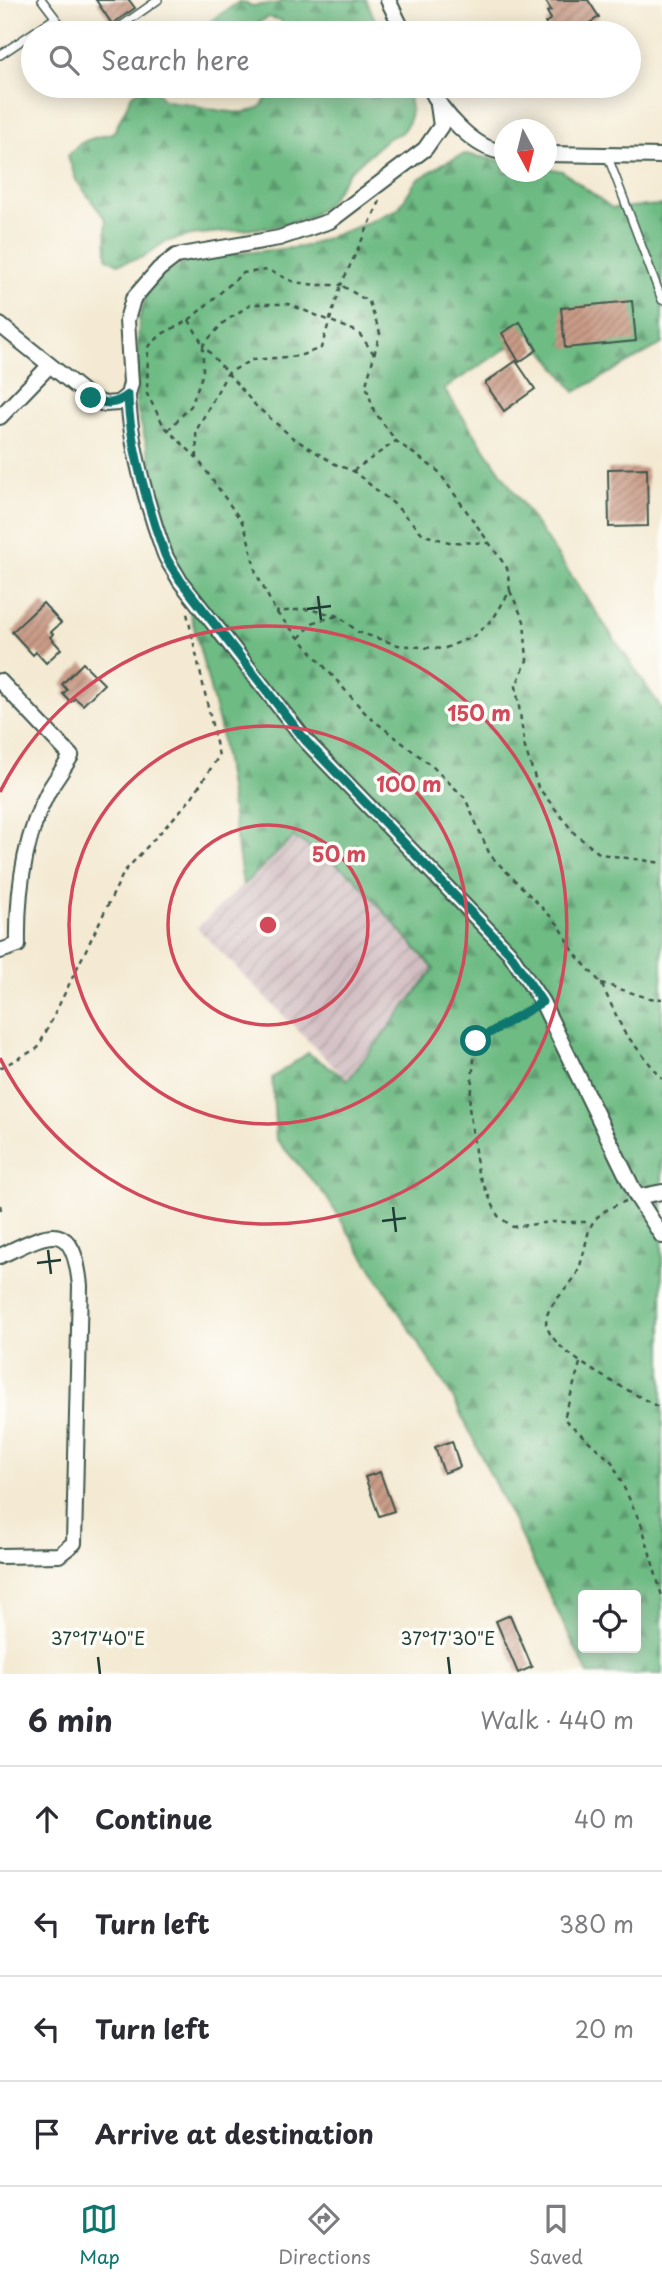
<!DOCTYPE html>
<html lang="en">
<head>
<meta charset="utf-8">
<style>
	body { margin:0; font-family:"Playpen Sans",sans-serif; background:#f2f2f3; color:#2b2b33 }
	.controls { position:absolute; right:21px; bottom:21px; display:grid; overflow:hidden; border-radius:7px; box-shadow:0 4px 18px #0003 }
	.controls button { width:63px; height:63px; display:grid; place-items:center; padding:0; border:0; border-bottom:2px solid #e1e1e2; background:#fff; color:#2b2b33; font:35px sans-serif }
	.compass { position:absolute; left:494px; top:119px; width:63px; height:63px; border-radius:50%; background:#fff; box-shadow:0 4px 18px #0003; rotate:173deg }
	.stop { position:absolute; width:21px; height:21px; margin:-16px; border:5px solid #0f766e; border-radius:50%; background:#fff }
	.stop.end { background:#0f766e; border-color:#fff; box-shadow:0 2px 7px #0008 }
	.list { margin:0; padding:0; list-style:none }
	h2 { display:flex; justify-content:space-between; align-items:center; height:91px; margin:0; padding:0 28px; font-size:30px }
	h2 small { font-size:23px; font-weight:400; color:#7c7c81 }
	.list li { display:grid; grid-template-columns:46px 1fr auto; gap:21px; align-items:center; box-sizing:border-box; height:105px; padding:0 28px; border-top:2px solid #e1e1e2 }
	.list b { display:block; font-size:26px; white-space:nowrap }
	.list em { font-size:23px; font-style:normal; color:#7c7c81 }
	.icon { flex:none; width:38px; height:38px; fill:none; stroke:currentColor; stroke-width:2; stroke-linecap:round; stroke-linejoin:round }
	.map { position:relative; flex:none; width:662px; height:1674px; overflow:hidden }
	.search { position:absolute; background:#fff; box-shadow:0 4px 18px #0003; left:21px; right:21px; top:21px; height:77px; display:flex; align-items:center; gap:18px; box-sizing:border-box; padding:0 24px; border-radius:38px; color:#7c7c81; font-size:26px }
	.sheet { height:511px; background:#fff }
	nav { display:flex; justify-content:space-around; align-items:center; box-sizing:border-box; height:98px; border-top:2px solid #e1e1e2; background:#fff; font-size:19px; color:#7c7c81 }
	nav a { display:grid; justify-items:center; gap:4px }
	nav .on { color:#0f766e }
	.map>svg:first-child { display:block }
</style>
</head>
<body>
<div class="map">
<svg width="662" height="1674" viewBox="0 0 662 1674">
	<defs>
		<pattern id="industrial-furrows" width="10" height="10" patternUnits="userSpaceOnUse" patternTransform="scale(1.75)"><rect width="10" height="10" fill="#d2bec2"/><path d="M-1 1l2-2M0 10L10 0M9 11l2-2" fill="none" stroke="#aa9c9e"/></pattern>
		<pattern id="forest-firs" width="22" height="20" patternUnits="userSpaceOnUse" patternTransform="scale(1.75)"><rect width="22" height="20" fill="#6ebb84"/><path d="M5 1l3.5 6h-7zM16 11l3.5 6h-7z" fill="#5a996d"/></pattern>
		<pattern id="building-hatch" width="6" height="6" patternUnits="userSpaceOnUse" patternTransform="scale(1.75)"><rect width="6" height="6" fill="#c99b87"/><path d="M-1 1l2-2M0 6l6-6M5 7l2-2" fill="none" stroke="#a3806f"/></pattern>
	</defs>
	<rect width="100%" height="100%" fill="#fdfcf7"/>
	<filter id="ink" filterUnits="userSpaceOnUse"><feTurbulence type="fractalNoise" baseFrequency=".0143" numOctaves="2"/><feDisplacementMap in="SourceGraphic" scale="14" xChannelSelector="R" yChannelSelector="G"/><feConvolveMatrix kernelMatrix="1 2 1 2 8 2 1 2 1" color-interpolation-filters="sRGB"/></filter>
	<filter id="wash" filterUnits="userSpaceOnUse"><feTurbulence type="fractalNoise" baseFrequency=".00686" numOctaves="4" result="noise"/><feDisplacementMap in="SourceGraphic" scale="28" xChannelSelector="R" yChannelSelector="G"/><feGaussianBlur stdDeviation="1.57" result="paint"/><feColorMatrix in="noise" values="0 0 0 0 0 0 0 0 0 0 0 0 0 0 0 0 0 1.4 0 .05"/><feComposite in="paint" operator="in"/></filter>
	<g filter="url(#wash)">
		<rect width="100%" height="100%" fill="#f4ead3"/>
		<polygon fill="url(#industrial-furrows)" points="293,837 353,876 434,969 347,1080 197,928"/>
		<g fill="url(#forest-firs)" stroke="#467c5c" stroke-width="2" fill-rule="evenodd">
			<path d="M281,0H366L381,33H284L281,20L269,17L257,23L253,33L199,32C209,19 226,12 240,1L252,6L280,3Z"/>
			<path d="M267,86H405L409,96L411,109L409,122L401,133L388,138L349,172L328,203L308,218L271,227L191,235L165,242L143,257L118,264L107,258L106,220L76,180L68,156C82,136 94,140 114,132L132,95L143,88L156,90C158,93 160,97 163,99C170,103 182,102 190,104C211,109 272,127 267,86Z"/>
			<path d="M465,154L504,161V172H546L547,168L562,171L612,208L662,205V344L575,392L530,333L444,389L662,709V1214L660,1215L662,1217V1674H588L453,1398L325,1195L276,1139L272,1078L308,1053L348,1080L434,969L353,876L294,837L243,885L220,727L136,404L139,319L148,290L163,274L194,258L302,247L362,225L398,209L416,181L444,163ZM583,1595H636V1648H583Z"/>
		</g>
		<g id="blocks">
			<g fill="url(#building-hatch)">
				<polygon points="96,0 129,0 135,8 112,24"/>
				<polygon points="545,0 588,0 599,17 573,33 552,33 545,23 551,19 547,12 551,10"/>
				<polygon points="632,301 636,341 565,348 561,308"/>
				<polygon points="520,322 537,350 519,362 502,333"/>
				<polygon points="516,361 535,389 504,411 485,383"/>
				<polygon points="647,468 648,526 609,527 608,469"/>
				<polygon points="43,603 61,623 51,632 53,634 50,637 61,649 46,663 36,652 33,655 12,632"/>
				<polygon points="83,663 104,684 83,705 75,698 71,702 63,694 67,690 62,684"/>
				<polygon points="452,1441 460,1467 444,1473 435,1447"/>
				<polygon points="380,1472 394,1511 379,1516 365,1477"/>
				<polygon points="510,1615 532,1667 518,1673 496,1621"/>
			</g>
		</g>
	</g>
	<g filter="url(#ink)">
		<use href="#blocks" fill-opacity="0" stroke="#3f574c" stroke-width="2"/>
		<g fill="none" stroke-linecap="round" stroke-linejoin="round">
			<defs>
				<g id="service">
					<polyline points="42,0 67,33"/>
					<polyline points="111,33 158,0"/>
					<polyline points="0,55 55,18"/>
					<polyline points="608,157 662,300"/>
				</g>
				<g id="minor">
					<polyline points="388,0 404,33"/>
					<path d="M429,86C441,111 474,150 504,152"/>
					<polyline points="546,154 662,156"/>
					<polyline points="0,325 91,398 104,404 118,403 128,395 131,383 127,320 133,299 159,269 176,256 279,238 330,221 425,149 441,126 438,105"/>
					<path d="M128,395C130,443 147,506 164,552C167,562 175,571 180,581L306,741L509,952L542,1002L637,1197L662,1236"/>
					<polyline points="0,417 49,366"/>
					<path d="M0,681L71,756C64,768 55,780 48,792C24,838 17,894 18,945L0,951"/>
					<polyline points="637,1197 662,1192"/>
					<path d="M0,1256C49,1233 73,1216 80,1286L74,1543L59,1555L0,1556"/>
				</g>
			</defs>
			<use href="#service" stroke="#3f574c" stroke-width="10"/>
			<use href="#minor" stroke="#3f574c" stroke-width="18"/>
			<g stroke="#3f574c" stroke-width="2.5" stroke-dasharray="5 5" stroke-linecap="butt">
				<polyline points="380,201 341,285 316,285 294,282 268,270 243,273 189,320 162,334 148,347 147,394 164,426 197,458 242,522 247,534 256,573 276,612 368,716 432,766 465,798 490,855 559,925 575,954 601,983 624,1032 662,1079"/>
				<polyline points="374,354 358,332 288,304 251,304 223,323 203,345 256,406 293,438 335,464 353,471 394,504 424,535 449,542 489,543"/>
				<polyline points="168,430 191,406 203,373 203,345 189,320"/>
				<polyline points="197,458 196,431 227,374 251,360 299,356 321,348 341,285 369,302 380,333 366,385 374,411 396,441 438,471 507,568 510,591 493,619 474,636 443,649 398,645 358,632 339,616 307,609 276,612"/>
				<polyline points="353,471 396,441"/>
				<polyline points="510,591 524,621 527,660 516,686 525,748 538,787 575,834 600,854 662,863"/>
				<polyline points="299,638 314,622 337,616"/>
				<polyline points="601,983 648,998 662,999"/>
				<polyline points="530,1009 476,1041 469,1107 478,1173 498,1216 513,1227 551,1222 591,1222"/>
				<polyline points="0,1068 38,1048 124,872 190,800 219,756 187,613"/>
				<path d="M626,1201C579,1219 593,1232 578,1271C571,1287 553,1299 547,1315C535,1350 639,1393 662,1410"/>
				<polyline points="0,1205 1,1210"/>
				<polyline points="580,1363 564,1419 612,1462 642,1526 662,1596"/>
			</g>
			<use href="#service" stroke="#fff" stroke-width="7"/>
			<use href="#minor" stroke="#fff" stroke-width="14"/>
		</g>
	</g>
	<g fill="none" stroke-linecap="round" stroke-linejoin="round" filter="url(#ink)">
		<path stroke="#0f766e" stroke-width="9" d="M91,398C106,405 115,405 128,395C129,441 148,508 164,552C167,562 175,571 180,580L306,741L509,952L542,1002L476,1041"/>
	</g>
	<path fill="none" stroke="#1f3d34" stroke-width="2.5" d="M318,596L321,620M307,609L331,606M393,1207L396,1232M382,1221L406,1218M48,1250L51,1274M37,1263L61,1260M98,1657L100,1674M448,1657L450,1674"/>
	<g fill="none" stroke="#d1495b" stroke-width="3.5">
		<circle cx="268" cy="925" r="100"/>
		<circle cx="268" cy="925" r="199"/>
		<path d="M0 792A299 299 0 1 1 0 1058"/>
	</g>
	<g font-size="18" text-anchor="middle" fill="#1f3d34" stroke="#fdfcf7" stroke-width="7" stroke-linejoin="round" paint-order="stroke">
		<text x="98" y="1645">37°17'40"E</text>
		<text x="448" y="1645">37°17'30"E</text>
	</g>
	<circle cx="268" cy="925" r="10" fill="#d1495b" stroke="#fdfcf7" stroke-width="3.5"/>
	<g font-size="21" text-anchor="middle" font-weight="bold" fill="#d1495b" stroke="#fdfcf7" stroke-width="7" stroke-linejoin="round" paint-order="stroke">
		<text x="479" y="721">150 m</text>
		<text x="409" y="792">100 m</text>
		<text x="339" y="862">50 m</text>
	</g>
</svg>
<div class="controls">
<button><svg class="icon" aria-label="locate" viewBox="0 0 24 24"><circle cx="12" cy="12" r="6"/><path d="M12 2v4M12 18v4M2 12h4M18 12h4"/></svg></button>
</div>
<svg class="compass" viewBox="-18 -18 36 36"><path d="M0-13l5 13h-10z" fill="#e53935"/><path d="M0 13l5-13h-10z" fill="#7c7c81"/></svg>
<div class="stop" style="left:476px;top:1041px"></div>
<div class="stop end" style="left:91px;top:398px"></div>
<div class="search"><svg class="icon" aria-label="search" viewBox="0 0 24 24"><circle cx="10" cy="10" r="6"/><path d="M15 15l6 6"/></svg>Search here</div>
</div>
<section class="sheet">
<h2>6 min<small>Walk · 440 m</small></h2>
<ul class="list">
<li><svg class="icon" aria-label="ahead" viewBox="0 0 24 24"><path d="M12 20V5M6 11l6-6 6 6"/></svg><div><b>Continue</b></div><em>40 m</em></li>
<li><svg class="icon" aria-label="left" viewBox="0 0 24 24"><path d="M17 20v-9H6M10 6l-5 5 5 5"/></svg><div><b>Turn left</b></div><em>380 m</em></li>
<li><svg class="icon" aria-label="left" viewBox="0 0 24 24"><path d="M17 20v-9H6M10 6l-5 5 5 5"/></svg><div><b>Turn left</b></div><em>20 m</em></li>
<li><svg class="icon" aria-label="arrive" viewBox="0 0 24 24"><path d="M6 21V4h12l-3 4 3 4H6"/></svg><div><b>Arrive at destination</b></div></li>
</ul>
</section>
<nav>
<a class="on"><svg class="icon" aria-label="map" viewBox="0 0 24 24"><path d="M3 6l6-2 6 2 6-2v14l-6 2-6-2-6 2zM9 4v14M15 6v14"/></svg>Map</a>
<a><svg class="icon" aria-label="directions" viewBox="0 0 24 24"><path d="M12 3l9 9-9 9-9-9zM9 14v-3h6M13 9l2 2-2 2"/></svg>Directions</a>
<a><svg class="icon" aria-label="saved" viewBox="0 0 24 24"><path d="M7 4h10v16l-5-4-5 4z"/></svg>Saved</a>
</nav>
</body>
</html>
